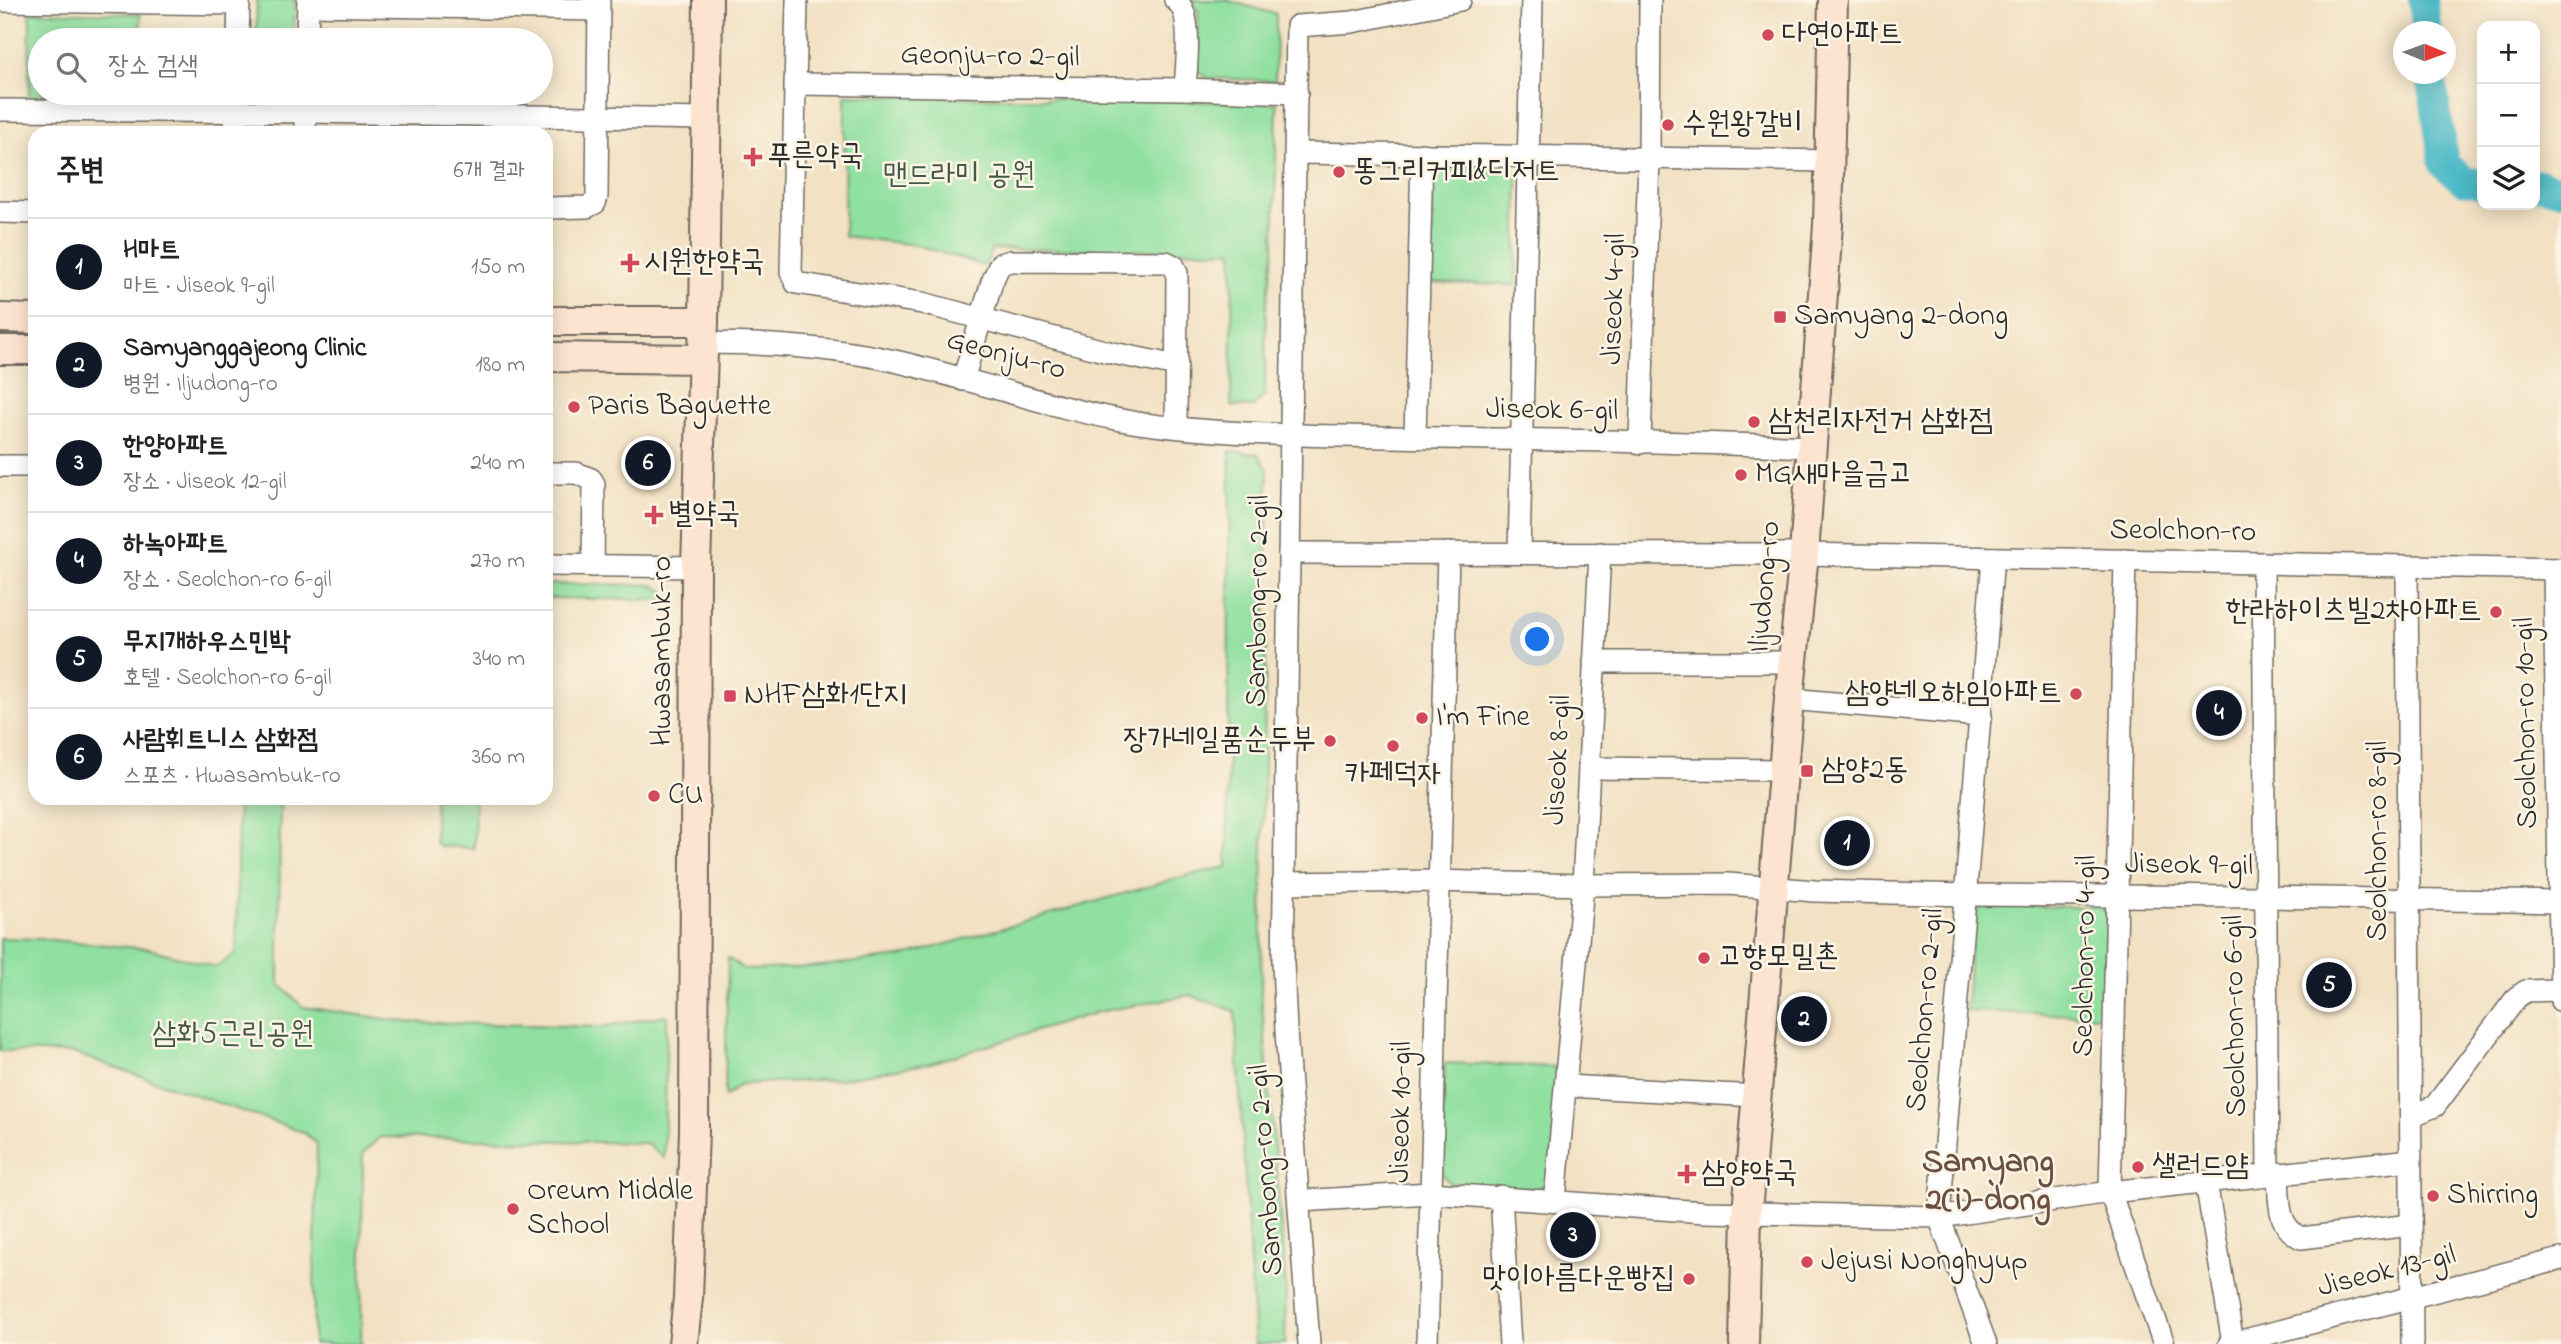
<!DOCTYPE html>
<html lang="ko">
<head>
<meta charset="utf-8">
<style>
	body { margin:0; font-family:"Indie Flower","Poor Story",sans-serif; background:#f6f6f6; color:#222 }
	.controls { position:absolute; right:21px; top:21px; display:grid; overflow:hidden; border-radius:14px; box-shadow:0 4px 18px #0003 }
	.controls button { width:63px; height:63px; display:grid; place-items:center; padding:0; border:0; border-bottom:2px solid #e0e0e0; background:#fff; color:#222; font:35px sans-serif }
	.compass { position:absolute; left:2393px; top:21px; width:63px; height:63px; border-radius:50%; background:#fff; box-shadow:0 4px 18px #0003; rotate:91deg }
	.you { position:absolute; left:1538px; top:640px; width:24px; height:24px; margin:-18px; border:5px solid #fff; border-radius:50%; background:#1a73e8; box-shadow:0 0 0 10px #1a73e833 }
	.badge { display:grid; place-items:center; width:46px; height:46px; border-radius:50%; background:#111827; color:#fff; font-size:23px; font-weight:700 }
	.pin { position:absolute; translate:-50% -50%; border:4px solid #fff; box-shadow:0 2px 7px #0006 }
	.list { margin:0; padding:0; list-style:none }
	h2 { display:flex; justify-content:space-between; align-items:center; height:91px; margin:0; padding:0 28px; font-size:30px }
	h2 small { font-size:23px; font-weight:400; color:#767676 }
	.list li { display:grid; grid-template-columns:46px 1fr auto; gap:21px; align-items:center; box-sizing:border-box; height:98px; padding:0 28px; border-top:2px solid #e0e0e0 }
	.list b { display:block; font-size:26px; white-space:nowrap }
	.list p { margin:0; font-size:23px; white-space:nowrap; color:#767676 }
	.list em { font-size:23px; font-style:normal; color:#767676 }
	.icon { flex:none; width:38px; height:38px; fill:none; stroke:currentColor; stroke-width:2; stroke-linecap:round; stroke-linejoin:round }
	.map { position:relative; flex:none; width:2561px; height:1344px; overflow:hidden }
	.search { position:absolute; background:#fff; box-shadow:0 4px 18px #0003; left:28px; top:28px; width:525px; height:77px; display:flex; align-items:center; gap:18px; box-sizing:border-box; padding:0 24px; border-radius:38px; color:#767676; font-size:26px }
	.panel { position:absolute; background:#fff; box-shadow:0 4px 18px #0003; left:28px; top:126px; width:525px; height:679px; border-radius:21px }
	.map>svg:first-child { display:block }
</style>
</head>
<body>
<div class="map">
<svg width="2561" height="1344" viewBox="0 0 2561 1344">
	<rect width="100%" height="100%" fill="#fcf5e5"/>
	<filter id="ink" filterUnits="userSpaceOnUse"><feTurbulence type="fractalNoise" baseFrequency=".0143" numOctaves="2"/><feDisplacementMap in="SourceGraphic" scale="14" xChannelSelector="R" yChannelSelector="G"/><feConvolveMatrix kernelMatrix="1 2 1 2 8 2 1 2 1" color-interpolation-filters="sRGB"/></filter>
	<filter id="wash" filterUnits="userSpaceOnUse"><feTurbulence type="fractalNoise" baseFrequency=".00686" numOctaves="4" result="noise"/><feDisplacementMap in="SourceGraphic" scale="28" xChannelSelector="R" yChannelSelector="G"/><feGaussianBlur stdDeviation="1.57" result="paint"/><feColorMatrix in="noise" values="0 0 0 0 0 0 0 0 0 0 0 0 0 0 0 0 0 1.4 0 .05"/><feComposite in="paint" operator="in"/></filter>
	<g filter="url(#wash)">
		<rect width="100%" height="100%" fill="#f2e1c3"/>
		<g fill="#90e0a0" stroke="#5e8666" stroke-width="2">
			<polygon points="257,0 295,0 294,40 256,40"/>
			<polygon points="1190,0 1226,0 1276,14 1275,81 1207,78 1198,71 1198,11"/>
			<polygon points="30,12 141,14 140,40 40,40 40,93 140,93 140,102 29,101"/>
			<polygon points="845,95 1277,103 1274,254 1266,309 1265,395 1253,407 1231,406 1233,251 992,249 985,266 916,245 844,236"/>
			<polygon points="1444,163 1504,166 1518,177 1516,285 1431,283 1433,172"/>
			<polygon points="1230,451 1258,454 1268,469 1261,992 1286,1287 1285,1344 1255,1344 1235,1011 1190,995 1098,1012 931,1063 841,1079 741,1084 725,1097 728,958 745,970 811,967 901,957 1189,875 1227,867"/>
			<polygon points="546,584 652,585 664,591 664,600 546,598"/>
			<polygon points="238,798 280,798 279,984 303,1007 408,1022 601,1027 667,1015 664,1158 645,1143 380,1137 363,1153 361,1344 313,1344 317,1144 303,1132 73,1053 0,1051 0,938 41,939 150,949 216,967 236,953"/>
			<polygon points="435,798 475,798 474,848 440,846 435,842"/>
			<polygon points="1983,906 2100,907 2108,915 2106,1016 1966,1011 1972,915"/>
			<polygon points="1445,1063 1561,1067 1550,1182 1536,1189 1450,1184 1441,1172"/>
		</g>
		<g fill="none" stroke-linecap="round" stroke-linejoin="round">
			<g stroke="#4cb9c6" stroke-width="30">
				<polyline points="2423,0 2427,32"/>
				<polyline points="2431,74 2444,164 2464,181 2482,184"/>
				<polyline points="2535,185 2540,184 2561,190"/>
			</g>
		</g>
	</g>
	<g filter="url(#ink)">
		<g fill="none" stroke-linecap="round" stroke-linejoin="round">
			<defs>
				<g id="street">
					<polyline points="797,0 791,272 796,283 922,303 1108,352 1177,366"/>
					<path d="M1175,0C1194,11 1186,68 1185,89L1297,93"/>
					<polyline points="0,1 239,4"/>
					<polyline points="308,5 599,10"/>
					<polyline points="238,40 239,0"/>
					<polyline points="307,40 308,0"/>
					<polyline points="795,84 1185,89"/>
					<polyline points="0,110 306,112 708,119"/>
					<polyline points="235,133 236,93"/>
					<polyline points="305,133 306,93"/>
					<polyline points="1296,153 1830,161"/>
					<polyline points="546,208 587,207 595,203 597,196 599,0"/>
					<polyline points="0,212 35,213"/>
					<path d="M703,343C769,343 834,347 899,362C979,381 1057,410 1138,423C1221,435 1307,435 1390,437C1531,440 1671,441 1811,447"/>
					<polyline points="963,380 992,282 1000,264 1011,261 1166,262 1174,266 1177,273 1176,427"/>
					<polyline points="1415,437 1422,154"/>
					<polyline points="1640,443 1649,158 1650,0"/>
					<polyline points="0,466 35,466"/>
					<polyline points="546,473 576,473 591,479 594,484 593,566"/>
					<polyline points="1289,553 1804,554 2561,569"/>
					<polyline points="1519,553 1532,0"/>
					<polyline points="2125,560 2110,1192 2164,1344"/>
					<polyline points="2263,563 2268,1174"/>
					<polyline points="546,565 696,567"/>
					<polyline points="2407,567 2412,1344"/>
					<polyline points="2554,569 2561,1001"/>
					<polyline points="1594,662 1793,662"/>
					<polyline points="1789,699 1981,716"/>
					<polyline points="1589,768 1784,770"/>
					<polyline points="1283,883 1437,881 1583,885 1728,884 1815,891 1966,895 2265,897 2561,902"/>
					<polyline points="1566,1086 1757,1096"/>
					<polyline points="2411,1116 2435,1106 2517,997 2526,991 2560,990"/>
					<path d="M2278,1173C2280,1198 2275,1225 2301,1238L2411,1225"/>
					<polyline points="2206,1182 2233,1343"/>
					<polyline points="1501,1196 1510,1344"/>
					<polyline points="1555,1200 1583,885 1600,553"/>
					<polyline points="1300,1201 1430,1193 1705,1212 1939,1217 2110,1192 2411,1160"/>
					<polyline points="1309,1344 1286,1031 1283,962 1297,26 1352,22 1460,0"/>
					<polyline points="1427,1344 1448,553"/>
					<polyline points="1986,1344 1939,1217 1993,558"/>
					<polyline points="2229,1344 2561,1259"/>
				</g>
				<g id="secondary">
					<polyline points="0,318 35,319"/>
					<polyline points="546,321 704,321"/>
					<polyline points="0,350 35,350"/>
					<polyline points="546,357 702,359"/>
					<polyline points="683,1344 688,1298 694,1131 696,567 704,321 708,0"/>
					<polyline points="1744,1344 1747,1213 1789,699 1804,554 1828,225 1833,0"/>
				</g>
			</defs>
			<use href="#street" stroke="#716b60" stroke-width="24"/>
			<use href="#secondary" stroke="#716b60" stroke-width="32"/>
			<use href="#street" stroke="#fff" stroke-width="21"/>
			<use href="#secondary" stroke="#fde4d1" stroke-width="28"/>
		</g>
	</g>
	<g fill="#d1495b" stroke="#fcf5e5" stroke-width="2.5">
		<circle cx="1768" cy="35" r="7"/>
		<circle cx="1668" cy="125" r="7"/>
		<path d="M749.5 146.5h7v7h7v7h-7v7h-7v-7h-7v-7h7z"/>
		<circle cx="1339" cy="172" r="7"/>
		<path d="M626.5 252.5h7v7h7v7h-7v7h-7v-7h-7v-7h7z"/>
		<rect x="1773" y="310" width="14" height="14" rx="3.5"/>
		<circle cx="574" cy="407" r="7"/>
		<circle cx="1754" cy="422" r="7"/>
		<circle cx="1741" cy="475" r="7"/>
		<path d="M650.5 504.5h7v7h7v7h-7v7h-7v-7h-7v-7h7z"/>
		<circle cx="2496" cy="612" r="7"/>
		<circle cx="2076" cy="694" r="7"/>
		<rect x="723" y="689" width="14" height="14" rx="3.5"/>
		<circle cx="1422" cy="718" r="7"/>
		<circle cx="1330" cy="741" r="7"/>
		<circle cx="1393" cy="746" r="7"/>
		<rect x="1800" y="764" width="14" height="14" rx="3.5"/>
		<circle cx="654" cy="796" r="7"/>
		<circle cx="1704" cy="958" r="7"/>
		<circle cx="2138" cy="1167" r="7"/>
		<path d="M1683.5 1163.5h7v7h7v7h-7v7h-7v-7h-7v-7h7z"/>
		<circle cx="2433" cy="1196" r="7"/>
		<circle cx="513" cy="1209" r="7"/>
		<circle cx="1807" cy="1262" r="7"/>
		<circle cx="1689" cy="1279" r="7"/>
	</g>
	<g text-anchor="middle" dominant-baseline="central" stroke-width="5" stroke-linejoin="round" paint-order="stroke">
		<g font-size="30" fill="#2b2b2b" stroke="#fcf5e5" text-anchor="start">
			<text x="1782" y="35">다연아파트</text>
			<text x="1682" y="125">수원왕갈비</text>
			<text x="767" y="157">푸른약국</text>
			<text x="1353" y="172">똥그리커피&amp;디저트</text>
			<text x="644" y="263">시원한약국</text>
			<text x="1794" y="317">Samyang 2-dong</text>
			<text x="588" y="407">Paris Baguette</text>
			<text x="1768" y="422">삼천리자전거 삼화점</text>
			<text x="1755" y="475">MG새마을금고</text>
			<text x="668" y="515">별약국</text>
			<text x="2482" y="612" text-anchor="end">한라하이츠빌2차아파트</text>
			<text x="2062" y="694" text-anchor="end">삼양네오하임아파트</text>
			<text x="744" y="696">NHF삼화1단지</text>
			<text x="1436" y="718">I'm Fine</text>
			<text x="1316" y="741" text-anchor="end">장가네일품순두부</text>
			<text x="1821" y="771">삼양2동</text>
			<text x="1393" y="775" text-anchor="middle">카페덕자</text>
			<text x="668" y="796">CU</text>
			<text x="1718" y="958">고향모밀촌</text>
			<text x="2152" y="1167">샐러드얌</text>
			<text x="1701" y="1174">삼양약국</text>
			<text x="527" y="1192">Oreum Middle<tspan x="527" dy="34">School</tspan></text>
			<text x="2447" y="1196">Shirring</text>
			<text x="1821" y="1262">Jejusi Nonghyup</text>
			<text x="1675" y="1279" text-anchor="end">맛이아름다운빵집</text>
		</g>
		<g font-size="30" fill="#2b2b2b" stroke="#fcf5e5">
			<text transform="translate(990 57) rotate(1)">Geonju-ro 2-gil</text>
			<text transform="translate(1615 299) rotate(-88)">Jiseok 4-gil</text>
			<text transform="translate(1006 356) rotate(15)">Geonju-ro</text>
			<text transform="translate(1552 411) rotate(1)">Jiseok 6-gil</text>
			<text transform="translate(2183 532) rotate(1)">Seolchon-ro</text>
			<text transform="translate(1766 587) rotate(-85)">Iljudong-ro</text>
			<text transform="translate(1259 601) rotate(-89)">Sambong-ro 2-gil</text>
			<text transform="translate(663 651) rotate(-90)">Hwasambuk-ro</text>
			<text transform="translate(2527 723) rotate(-91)">Seolchon-ro 10-gil</text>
			<text transform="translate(1559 760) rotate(-87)">Jiseok 8-gil</text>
			<text transform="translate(2379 841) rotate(-90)">Seolchon-ro 8-gil</text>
			<text transform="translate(2189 866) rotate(1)">Jiseok 9-gil</text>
			<text transform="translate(2086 956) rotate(-89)">Seolchon-ro 4-gil</text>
			<text transform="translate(1926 1010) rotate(-85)">Seolchon-ro 2-gil</text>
			<text transform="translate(2236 1016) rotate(-91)">Seolchon-ro 6-gil</text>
			<text transform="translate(1402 1112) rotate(-89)">Jiseok 10-gil</text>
			<text transform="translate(1267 1170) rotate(-94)">Sambong-ro 2-gil</text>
			<text transform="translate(2387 1272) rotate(-14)">Jiseok 13-gil</text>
		</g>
		<g font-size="30" fill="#445848" stroke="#fcf5e5">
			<text x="959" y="176">맨드라미 공원</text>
			<text x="233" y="1035">삼화5근린공원</text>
		</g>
		<g font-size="33" font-weight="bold" fill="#695043" stroke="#fcf5e5">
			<text x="1988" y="1163">Samyang<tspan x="1988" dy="38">2(i)-dong</tspan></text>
		</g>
	</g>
</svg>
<div class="controls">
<button>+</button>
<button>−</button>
<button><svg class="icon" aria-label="layers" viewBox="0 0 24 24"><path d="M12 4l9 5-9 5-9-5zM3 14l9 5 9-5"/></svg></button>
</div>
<svg class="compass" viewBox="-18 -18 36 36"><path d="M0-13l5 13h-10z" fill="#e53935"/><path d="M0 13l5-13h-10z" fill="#767676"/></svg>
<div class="you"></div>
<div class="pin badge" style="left:1847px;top:843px">1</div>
<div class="pin badge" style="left:1804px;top:1019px">2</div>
<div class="pin badge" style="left:1573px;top:1235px">3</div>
<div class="pin badge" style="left:2219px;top:713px">4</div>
<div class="pin badge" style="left:2329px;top:985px">5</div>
<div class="pin badge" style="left:648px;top:463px">6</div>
<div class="search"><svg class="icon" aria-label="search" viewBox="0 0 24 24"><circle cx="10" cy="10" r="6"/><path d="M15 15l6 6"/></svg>장소 검색</div>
<section class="panel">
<h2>주변<small>6개 결과</small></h2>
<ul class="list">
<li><span class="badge">1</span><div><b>H마트</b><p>마트 · Jiseok 9-gil</p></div><em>150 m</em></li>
<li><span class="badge">2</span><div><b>Samyanggajeong Clinic</b><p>병원 · Iljudong-ro</p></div><em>180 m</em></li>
<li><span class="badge">3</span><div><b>한양아파트</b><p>장소 · Jiseok 12-gil</p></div><em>240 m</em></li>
<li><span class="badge">4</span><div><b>하녹아파트</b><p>장소 · Seolchon-ro 6-gil</p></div><em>270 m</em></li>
<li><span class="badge">5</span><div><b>무지개하우스민박</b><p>호텔 · Seolchon-ro 6-gil</p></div><em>340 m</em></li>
<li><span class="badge">6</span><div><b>사람휘트니스 삼화점</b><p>스포츠 · Hwasambuk-ro</p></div><em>360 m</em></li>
</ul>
</section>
</div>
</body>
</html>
